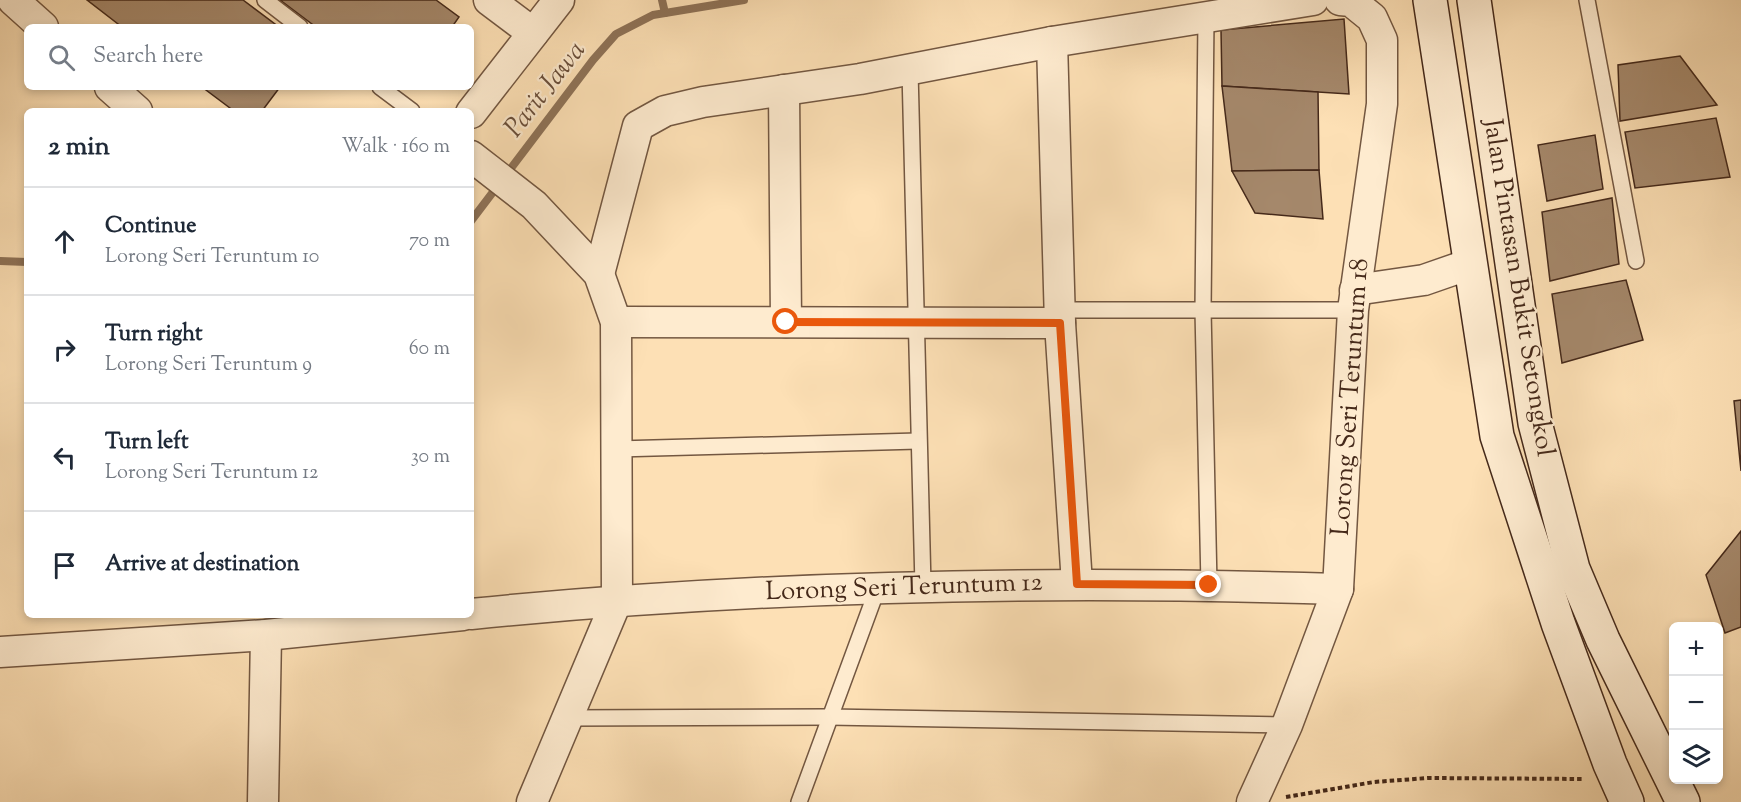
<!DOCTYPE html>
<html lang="en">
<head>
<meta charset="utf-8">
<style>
	body { margin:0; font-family:"Sorts Mill Goudy",serif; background:#f2f2f3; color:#1f2937 }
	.controls { position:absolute; right:18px; bottom:18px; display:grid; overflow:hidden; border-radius:9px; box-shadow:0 3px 9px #0003 }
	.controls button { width:54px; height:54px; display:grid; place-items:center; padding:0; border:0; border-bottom:2px solid #e0e1e3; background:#fff; color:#1f2937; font:30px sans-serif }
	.stop { position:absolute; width:18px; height:18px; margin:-14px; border:4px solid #ea580c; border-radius:50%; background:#fff }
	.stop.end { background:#ea580c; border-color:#fff; box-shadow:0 2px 6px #0008 }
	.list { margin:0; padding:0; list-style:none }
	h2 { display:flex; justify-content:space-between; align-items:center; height:78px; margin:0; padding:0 24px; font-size:26px }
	h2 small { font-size:20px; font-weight:400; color:#747a83 }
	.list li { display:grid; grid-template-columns:39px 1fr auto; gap:18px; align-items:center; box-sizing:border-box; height:108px; padding:0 24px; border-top:2px solid #e0e1e3 }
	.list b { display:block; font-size:22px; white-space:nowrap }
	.list p { margin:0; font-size:20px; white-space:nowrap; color:#747a83 }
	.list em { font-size:20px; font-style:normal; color:#747a83 }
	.icon { flex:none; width:33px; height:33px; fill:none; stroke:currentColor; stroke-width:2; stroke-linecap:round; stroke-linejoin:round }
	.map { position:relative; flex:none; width:1741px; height:802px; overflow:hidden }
	.search { position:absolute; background:#fff; box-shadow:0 3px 9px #0003; left:24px; top:24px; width:450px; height:66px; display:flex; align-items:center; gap:15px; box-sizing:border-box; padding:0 21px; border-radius:9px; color:#747a83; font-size:22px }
	.panel { position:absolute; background:#fff; box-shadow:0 3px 9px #0003; left:24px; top:108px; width:450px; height:510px; border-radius:9px }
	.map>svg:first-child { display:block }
</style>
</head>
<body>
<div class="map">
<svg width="1741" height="802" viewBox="0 0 1741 802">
	<rect width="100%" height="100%" fill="#fde0b5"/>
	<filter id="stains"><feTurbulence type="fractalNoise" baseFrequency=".00333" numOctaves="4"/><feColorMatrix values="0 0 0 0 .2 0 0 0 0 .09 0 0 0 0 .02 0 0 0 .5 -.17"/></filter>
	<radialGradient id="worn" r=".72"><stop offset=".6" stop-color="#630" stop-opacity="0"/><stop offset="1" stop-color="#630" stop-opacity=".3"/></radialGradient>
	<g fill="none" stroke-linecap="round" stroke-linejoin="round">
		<g stroke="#8e7257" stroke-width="8">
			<polyline points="662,0 665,13"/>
			<polyline points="471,221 593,60 616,34 653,15 744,0"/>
			<polyline points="0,261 27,262"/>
		</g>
	</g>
	<g fill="#a5886b" stroke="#45291a" stroke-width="1.5">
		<polygon points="87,0 243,0 279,27 122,27"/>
		<polygon points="280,0 436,0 459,17 452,27 316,27"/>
		<polygon points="1344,19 1349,94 1222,86 1221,30"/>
		<polygon points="1680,56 1717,105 1620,121 1618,65"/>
		<polygon points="1222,86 1318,92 1319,170 1232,171"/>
		<polygon points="202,87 280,87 262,111 234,111"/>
		<polygon points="1716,118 1730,177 1635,188 1625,132"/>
		<polygon points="1595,135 1603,189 1547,201 1538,145"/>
		<polygon points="1319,170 1323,219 1255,213 1232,171"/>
		<polygon points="1612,198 1619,264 1550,281 1542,212"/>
		<polygon points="1626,280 1643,340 1562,363 1552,294"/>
		<polygon points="1741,400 1741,471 1734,401"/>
		<polygon points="1741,531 1741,627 1725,633 1706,575"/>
	</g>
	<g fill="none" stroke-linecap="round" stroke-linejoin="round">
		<defs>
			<g id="service">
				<polyline points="265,0 300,27"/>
				<polyline points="1587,0 1636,261"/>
				<polyline points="1206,18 1203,310 1209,585"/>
				<polyline points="910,71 923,586"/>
				<polyline points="380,87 412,111"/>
				<polyline points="1060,310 1353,310"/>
				<polyline points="617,449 918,441"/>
				<polyline points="568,718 829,717 1287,725"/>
				<polyline points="799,802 878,587"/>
			</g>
			<g id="minor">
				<polyline points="13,0 43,27"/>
				<polyline points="489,0 533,33"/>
				<polyline points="1052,42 1060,323 1077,584"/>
				<polyline points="110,87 137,111"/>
				<polyline points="784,90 786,322"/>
				<polyline points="471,113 559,0"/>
				<polyline points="471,156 534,205 599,274 616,322 617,600 532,802"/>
				<polyline points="599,274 638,126 665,111 703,102 860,79 1052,42 1313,0"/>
				<polyline points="1355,290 1424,280 1470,264"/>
				<polyline points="616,322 1060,323"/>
				<path d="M471,614C760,585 1048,580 1338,589"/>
				<polyline points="0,652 266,635 463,615"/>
				<polyline points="263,802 266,635"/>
				<polyline points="1252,802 1287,725 1338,589 1353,310 1382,104 1382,40 1372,18 1351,1 1340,0"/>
			</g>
			<g id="secondary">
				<polyline points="1430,0 1497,436 1558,623 1610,764 1627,802"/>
				<polyline points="1474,0 1535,423 1573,569 1603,640 1683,802"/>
			</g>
		</defs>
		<use href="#service" stroke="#735741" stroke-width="18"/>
		<use href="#minor" stroke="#735741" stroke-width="33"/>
		<use href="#secondary" stroke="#45291a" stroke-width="36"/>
		<polyline stroke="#45291a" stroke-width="4" stroke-dasharray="4.5 3" stroke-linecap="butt" points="1286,797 1374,782 1428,778 1583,779"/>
		<use href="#service" stroke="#feebcf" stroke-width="15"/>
		<use href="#minor" stroke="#feebcf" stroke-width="30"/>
		<use href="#secondary" stroke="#feebcf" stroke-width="33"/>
	</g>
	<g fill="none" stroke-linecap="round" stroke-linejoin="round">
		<polyline stroke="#ea580c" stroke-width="8" points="786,322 1060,323 1077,584 1209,585"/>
	</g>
	<g text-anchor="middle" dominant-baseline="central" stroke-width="4.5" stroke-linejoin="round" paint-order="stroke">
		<g font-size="26" fill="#45291a" stroke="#feebcf">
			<text transform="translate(1518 288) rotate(81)">Jalan Pintasan Bukit Setongkol</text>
			<text transform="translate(1351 397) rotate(-86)">Lorong Seri Teruntum 18</text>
			<text transform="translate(904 588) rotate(-2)">Lorong Seri Teruntum 12</text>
		</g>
		<g font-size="27" font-style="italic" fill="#694d39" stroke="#feebcf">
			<text transform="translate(546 90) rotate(-52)">Parit Jawa</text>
		</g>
	</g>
	<rect width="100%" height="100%" filter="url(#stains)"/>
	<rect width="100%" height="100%" fill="url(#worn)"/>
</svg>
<div class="controls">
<button>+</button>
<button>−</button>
<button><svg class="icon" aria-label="layers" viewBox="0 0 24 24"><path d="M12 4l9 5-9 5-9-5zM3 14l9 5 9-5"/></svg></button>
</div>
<div class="stop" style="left:786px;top:322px"></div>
<div class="stop end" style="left:1209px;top:585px"></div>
<div class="search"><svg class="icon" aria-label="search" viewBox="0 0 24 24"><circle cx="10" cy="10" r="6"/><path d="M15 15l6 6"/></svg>Search here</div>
<section class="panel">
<h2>2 min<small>Walk · 160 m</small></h2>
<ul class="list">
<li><svg class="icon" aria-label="ahead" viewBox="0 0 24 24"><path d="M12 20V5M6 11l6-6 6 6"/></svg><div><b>Continue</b><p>Lorong Seri Teruntum 10</p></div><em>70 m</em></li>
<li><svg class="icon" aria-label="right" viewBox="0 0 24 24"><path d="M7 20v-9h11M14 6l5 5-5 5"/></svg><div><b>Turn right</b><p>Lorong Seri Teruntum 9</p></div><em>60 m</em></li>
<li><svg class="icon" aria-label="left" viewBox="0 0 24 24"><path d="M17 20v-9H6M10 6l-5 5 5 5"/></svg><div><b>Turn left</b><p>Lorong Seri Teruntum 12</p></div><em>30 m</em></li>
<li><svg class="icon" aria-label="arrive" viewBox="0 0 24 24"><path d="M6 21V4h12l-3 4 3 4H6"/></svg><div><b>Arrive at destination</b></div></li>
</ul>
</section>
</div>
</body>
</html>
